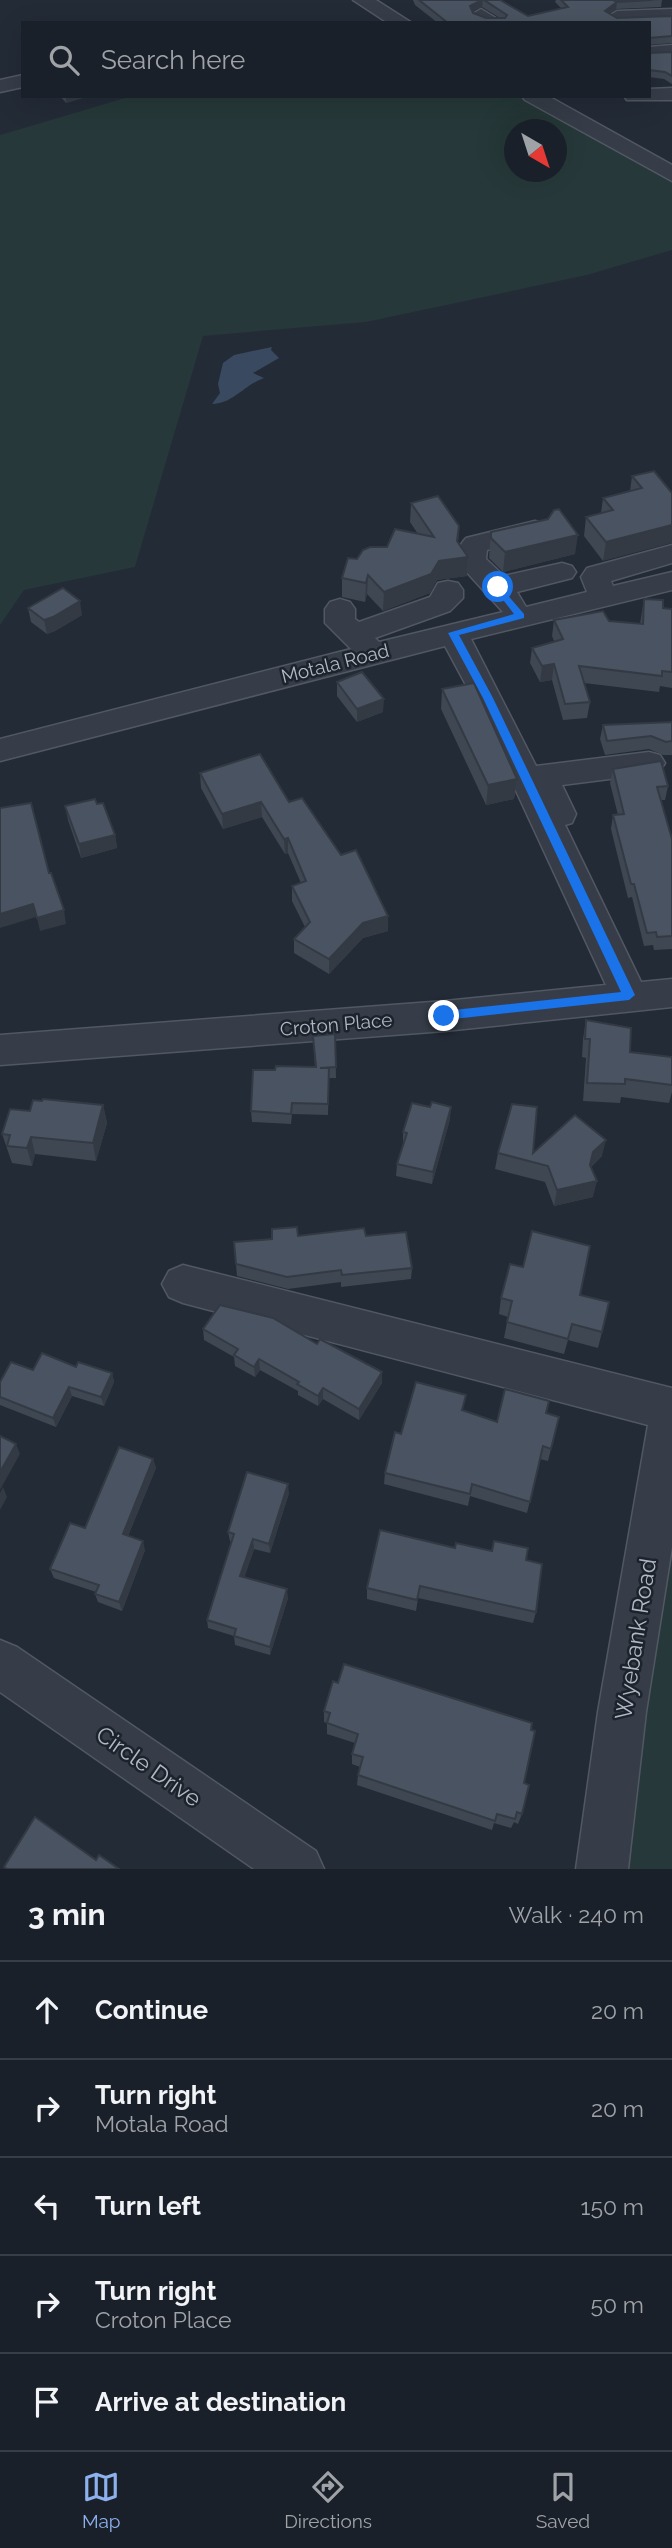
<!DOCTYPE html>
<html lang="en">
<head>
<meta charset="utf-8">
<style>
	body { margin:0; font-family:Raleway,sans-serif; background:#232831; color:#f1f3f6 }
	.compass { position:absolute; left:504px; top:119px; width:63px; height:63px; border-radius:50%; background:#1a2029; box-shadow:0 7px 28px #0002; rotate:141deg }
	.stop { position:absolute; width:21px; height:21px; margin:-16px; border:5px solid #1a73e8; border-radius:50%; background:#fff }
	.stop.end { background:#1a73e8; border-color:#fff; box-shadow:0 2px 7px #0008 }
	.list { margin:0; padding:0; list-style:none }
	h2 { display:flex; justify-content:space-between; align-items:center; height:91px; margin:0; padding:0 28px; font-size:30px }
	h2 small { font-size:23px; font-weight:400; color:#9fa3a8 }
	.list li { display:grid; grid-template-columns:46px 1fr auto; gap:21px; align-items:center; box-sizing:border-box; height:98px; padding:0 28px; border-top:2px solid #383e46 }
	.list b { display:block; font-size:26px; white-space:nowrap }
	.list p { margin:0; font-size:23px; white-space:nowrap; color:#9fa3a8 }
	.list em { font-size:23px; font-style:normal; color:#9fa3a8 }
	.icon { flex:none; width:38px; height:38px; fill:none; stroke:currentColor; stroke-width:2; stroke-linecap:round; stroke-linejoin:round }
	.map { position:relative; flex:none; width:672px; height:1869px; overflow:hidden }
	.search { position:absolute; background:#1a2029; box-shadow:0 7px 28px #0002; left:21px; right:21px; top:21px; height:77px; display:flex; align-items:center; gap:18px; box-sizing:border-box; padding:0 24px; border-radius:0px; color:#9fa3a8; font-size:26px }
	.sheet { height:581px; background:#1a2029 }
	nav { display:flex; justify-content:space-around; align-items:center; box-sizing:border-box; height:98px; border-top:2px solid #383e46; background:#1a2029; font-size:19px; color:#9fa3a8 }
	nav a { display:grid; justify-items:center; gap:4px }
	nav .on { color:#8cb1ee }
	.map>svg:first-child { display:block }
</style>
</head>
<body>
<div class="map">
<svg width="672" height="1869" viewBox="0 0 672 1869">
	<rect width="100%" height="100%" fill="#232b37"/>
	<g fill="#263839" fill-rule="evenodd">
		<path d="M132,96H532L672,175V250L587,275L366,322L203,336L135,567L24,590L0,625V135ZM514,130H556V172H514Z"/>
		<polygon points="672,1401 672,1869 601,1869"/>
	</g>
	<path fill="#39495f" d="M272,347L271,350L279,358L253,373L264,378C244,385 233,404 212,404L220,393L218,384L223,363L234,355Z"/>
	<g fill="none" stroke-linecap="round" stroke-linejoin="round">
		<defs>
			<g id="minor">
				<polygon points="353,0 376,0 412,23 388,23"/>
				<path d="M481,9L504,23C492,23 479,26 471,15Z"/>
				<polygon points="672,9 672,21 617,23 607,17 617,11"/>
				<polygon points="672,45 672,57 649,59 649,47"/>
				<polygon points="23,75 23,87 0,92 0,80"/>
				<polygon points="672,88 672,100 627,100 624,96 649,96 649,89"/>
				<polygon points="522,96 548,96 672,165 672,181 525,100"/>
				<path d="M535,521L545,524L549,530L545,536L487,550L486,559L504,576L562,563L572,566L576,572L572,578L517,592L526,607L587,592L581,577L587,568L672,545V563L611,581L613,586L672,572V590L471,639L536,766L649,752L660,755L665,763L660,771L649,774L562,785L576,814L572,823L565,825L641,982L672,979V1007L445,1031L0,1065V1035L445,1001L606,985L473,698L445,646L0,761V739L351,649L325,623V609L330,602L340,599L350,602L355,609V619L359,622L430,597L438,583L448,581L458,583L463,590V598L450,611L375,638L379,642L503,612L462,567C455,557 458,546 466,538Z"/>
				<polygon points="183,1265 672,1388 672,1547 646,1712 628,1869 576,1869 598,1712 648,1425 183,1303 169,1297 162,1284 169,1271"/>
				<polygon points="0,1640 17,1647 316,1851 324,1869 254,1869 0,1692"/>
			</g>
		</defs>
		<use href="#minor" stroke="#515863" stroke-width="3"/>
		<use href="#minor" fill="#363d48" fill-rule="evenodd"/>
	</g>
	<g fill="#3f4753" fill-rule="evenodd">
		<path d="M413,0H500L528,16L562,9L555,2L556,0H613L615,1L662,0L661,7L616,9L610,14L617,18L672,16V43L649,45V23H438L415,5ZM482,7L500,18H486L473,13L472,11Z"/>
		<polygon points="672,52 672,84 664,79 649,77 649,53"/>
		<polygon points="60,96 89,96 66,103"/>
		<polygon points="654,471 603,561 584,536 586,517 601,513 603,498 630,491 632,476"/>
		<polygon points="411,503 459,526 458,542 468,557 467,576 437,580 430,593 383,611 367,594 365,602 342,597 342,578 357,559 418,534 410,522"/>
		<polygon points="491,532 575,554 503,572 489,558"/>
		<polygon points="644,599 663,608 672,609 672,688 660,686 659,692 584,683 590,702 587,718 563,720 552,680 540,682 530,663 532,648 554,641 552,636 554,620 609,621 640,624"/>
		<polygon points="28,608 82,615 55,631 47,634 31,622"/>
		<polygon points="337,682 383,712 357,722 337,696"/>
		<polygon points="442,689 517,779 514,799 486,805 441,709"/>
		<polygon points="672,722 672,755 663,755 649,749 605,755 600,739 603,725"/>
		<polygon points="613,769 668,786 665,800 660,800 672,839 672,949 654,950 653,945 644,946 632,897 628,898 611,829 613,815 618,815 610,783"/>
		<polygon points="200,773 289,802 341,855 388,916 388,931 363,938 329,974 294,953 294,939 305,927 292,901 292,886 301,883 288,853 285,854 262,817 223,829 201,788"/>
		<polygon points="97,804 115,835 117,848 81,858 68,820 65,806"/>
		<polygon points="586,1020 630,1052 672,1057 672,1092 669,1103 621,1097 620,1103 583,1101 586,1058 582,1057 583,1039"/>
		<polygon points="335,1034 336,1078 329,1078 328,1115 292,1114 291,1124 252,1122 251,1111 275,1070 315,1067 313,1036"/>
		<polygon points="103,1105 107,1123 96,1161 35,1154 32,1166 12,1163 2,1134 30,1111"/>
		<polygon points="450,1119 432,1184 396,1176 397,1164 403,1144 403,1132"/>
		<polygon points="498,1153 602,1156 591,1167 593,1197 554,1206 545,1182 495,1169"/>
		<polygon points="298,1236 366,1236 412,1268 411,1279 341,1287 341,1282 288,1289 237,1276 234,1242"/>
		<polygon points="580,1295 602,1332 598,1348 568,1340 564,1354 504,1338 508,1317 499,1314 501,1298"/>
		<polygon points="203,1329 317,1344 382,1372 382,1383 359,1420 323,1399 318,1406 298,1395 298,1391 260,1370 255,1377 235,1366 234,1357 204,1340"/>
		<polygon points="76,1367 112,1373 114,1382 104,1406 72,1396 56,1427 0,1405 0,1382 33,1370"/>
		<polygon points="463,1410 497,1422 546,1413 559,1417 548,1461 540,1459 527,1513 470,1496 468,1506 384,1484 385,1473 401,1434"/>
		<polygon points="153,1459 156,1468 128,1536 145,1550 122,1611 98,1602 95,1594 96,1592 54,1578 50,1569 85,1528"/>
		<polygon points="289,1493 270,1553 254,1549 244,1577 288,1598 270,1655 235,1645 234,1636 208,1628 207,1620 232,1542 230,1541 228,1532"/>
		<polygon points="455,1548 526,1560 536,1612 533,1623 418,1598 416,1611 367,1599 367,1588"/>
		<polygon points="324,1711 524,1783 522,1814 518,1824 514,1822 511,1828 494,1823 492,1830 357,1785 358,1775 360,1767 352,1764 352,1754 355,1743 327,1734 327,1723 324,1722"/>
	</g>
	<g fill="#333a44">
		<polygon points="483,0 482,7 470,13 470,6"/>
		<polygon points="617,2 616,9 605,18 605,11"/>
		<polygon points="66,96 89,96 66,103"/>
		<polygon points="672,525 672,543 603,561 606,542"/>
		<polygon points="578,535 575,554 503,572 505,552"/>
		<polygon points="468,557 467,576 437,580 430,593 383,611 384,592 439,561"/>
		<polygon points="368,575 367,594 365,602 366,583"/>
		<polygon points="80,601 82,615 55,631 47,634 44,620"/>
		<polygon points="554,664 552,680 540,682 542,666"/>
		<polygon points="384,699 383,712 357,722 357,709"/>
		<polygon points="517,779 514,799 486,805 488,785"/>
		<polygon points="261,802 262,817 223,829 222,814"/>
		<polygon points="115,835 117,848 81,858 79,844"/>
		<polygon points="288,838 288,853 285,854 284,839"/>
		<polygon points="33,904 36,917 0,928 0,914"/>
		<polygon points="64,910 66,924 40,931 37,918"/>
		<polygon points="388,916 388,931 363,938 329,974 329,959 363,923"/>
		<polygon points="103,1105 107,1123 96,1161 93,1143"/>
		<polygon points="451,1107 450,1119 432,1184 433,1172"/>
		<polygon points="31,1137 35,1154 32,1166 27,1148"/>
		<polygon points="606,1140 602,1156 589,1168 593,1152"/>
		<polygon points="597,1181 593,1197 554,1206 557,1190"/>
		<polygon points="259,1359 260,1370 255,1377 254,1367"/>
		<polygon points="382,1372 382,1383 359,1420 359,1409"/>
		<polygon points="112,1373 114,1382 104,1406 101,1397"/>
		<polygon points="69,1387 72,1396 56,1427 53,1418"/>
		<polygon points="323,1388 323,1399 318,1406 318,1396"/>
		<polygon points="16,1444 20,1454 0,1490 0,1472"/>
		<polygon points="153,1459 156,1468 125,1543 123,1534"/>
		<polygon points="288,1484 289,1493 270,1553 269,1544"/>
		<polygon points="3,1487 7,1497 0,1510 0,1493"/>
		<polygon points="253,1539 254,1549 242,1585 240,1576"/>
		<polygon points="143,1541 145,1550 122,1611 119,1602"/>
		<polygon points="287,1589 288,1598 270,1655 270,1647"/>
	</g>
	<g fill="#495361" stroke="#333a44" stroke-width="2">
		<polygon points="419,0 482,0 470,6 473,13 486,18 505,18 507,15 484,0 500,0 528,16 568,7 561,0 613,0 615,1 619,0 652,0 617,2 605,11 617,18 672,16 672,36 649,38 649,23 448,23"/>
		<polygon points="672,52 672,76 665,72 649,70 649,53"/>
		<polygon points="654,471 672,493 672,525 606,542 586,517 613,510 603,498 642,488 632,476"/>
		<polygon points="438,496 459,526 457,541 468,557 439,561 431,574 384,592 368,575 366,583 342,578 348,558 357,559 363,550 370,547 387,547 395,529 434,537 411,503"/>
		<polygon points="559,509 578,535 505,552 491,538 491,532 548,519 554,510"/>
		<polygon points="63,588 80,601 53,617 44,620 28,608"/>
		<polygon points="644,599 663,600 663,608 672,609 672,672 662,671 662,676 579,666 590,702 565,704 554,664 542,666 532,648 563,639 554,620 603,611 609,621 643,624"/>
		<polygon points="362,672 384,699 357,709 337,682"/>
		<polygon points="474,683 517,779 488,785 442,689"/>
		<polygon points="672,722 672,741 666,742 651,736 607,741 603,725"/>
		<polygon points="260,754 289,802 302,798 341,855 356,850 388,916 363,923 329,959 294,939 310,922 292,886 306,881 288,838 284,839 261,802 222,814 200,773"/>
		<polygon points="661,761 668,786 657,787 672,839 672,936 657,937 656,932 647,933 634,884 631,884 613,815 624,814 613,769"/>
		<polygon points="95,799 97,804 103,803 115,835 79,844 65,806"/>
		<polygon points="31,803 49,873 51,873 64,910 37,918 33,904 0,914 0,808"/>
		<polygon points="586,1020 631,1028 630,1052 672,1057 672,1085 625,1079 625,1084 587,1083 590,1039 585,1039"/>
		<polygon points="335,1034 336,1067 320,1068 329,1068 328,1104 292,1103 291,1114 251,1111 253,1070 275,1070 276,1066 316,1067 313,1036"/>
		<polygon points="43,1099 103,1105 93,1143 31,1137 27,1148 7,1146 10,1135 2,1134 10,1109 30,1111 33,1100 42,1101"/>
		<polygon points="432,1102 451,1107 433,1172 397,1164 407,1133 403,1132 412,1103 430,1107"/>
		<polygon points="512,1104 537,1107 533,1153 575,1115 606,1140 593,1152 590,1165 597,1181 557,1190 548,1166 498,1153"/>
		<polygon points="297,1227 298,1236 364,1228 366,1236 406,1232 412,1268 342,1275 341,1270 287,1277 236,1264 234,1242 272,1239 272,1229"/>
		<polygon points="532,1231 590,1246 580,1295 609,1302 602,1332 572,1324 568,1339 507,1322 512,1301 501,1298 510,1264 523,1267"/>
		<polygon points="220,1305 273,1318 317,1344 320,1339 382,1372 359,1409 323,1388 318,1396 297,1384 299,1382 259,1359 254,1367 234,1355 238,1349 203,1329"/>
		<polygon points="42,1353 76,1367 78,1362 112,1373 101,1397 69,1387 53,1418 0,1397 0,1382 11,1362 33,1370"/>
		<polygon points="416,1382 466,1395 462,1410 497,1422 505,1389 549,1401 546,1413 559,1417 551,1449 543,1446 530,1502 472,1484 470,1494 385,1473 395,1432 401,1434"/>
		<polygon points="0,1436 16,1444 0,1472"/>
		<polygon points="119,1447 153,1459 123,1534 143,1541 119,1602 95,1594 99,1585 50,1569 70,1523 85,1528"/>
		<polygon points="247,1472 288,1484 269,1544 253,1539 240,1576 287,1589 270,1647 234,1636 236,1629 207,1620 234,1534 228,1532"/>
		<polygon points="380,1530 455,1548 456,1543 492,1551 494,1541 528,1548 526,1560 542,1564 536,1612 420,1586 417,1600 367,1588"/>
		<polygon points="344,1664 532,1723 531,1730 535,1731 524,1783 529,1785 522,1814 517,1812 515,1819 497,1814 495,1821 358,1775 363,1757 352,1754 358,1734 327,1723 330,1713 324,1711 333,1681 338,1683"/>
		<polygon points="35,1817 96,1860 99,1855 119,1869 7,1869 4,1867"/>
	</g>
	<polygon fill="#1a73e8" points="498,584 524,614 524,618 459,635 493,698 635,995 629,1000 444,1020 439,1016 444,1011 621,992 483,698 448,633 514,614 493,587"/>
	<g text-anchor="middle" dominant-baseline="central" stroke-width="5" stroke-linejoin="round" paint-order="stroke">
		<g font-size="19" fill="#b1b8c4" stroke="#1c232c">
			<text transform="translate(335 663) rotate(-14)">Motala Road</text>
			<text transform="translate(336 1024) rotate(-5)">Croton Place</text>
		</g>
		<g font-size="23" fill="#b1b8c4" stroke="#1c232c">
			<text transform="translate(635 1639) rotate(-81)">Wyebank Road</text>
			<text transform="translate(149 1766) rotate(35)">Circle Drive</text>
		</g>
	</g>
</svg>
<svg class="compass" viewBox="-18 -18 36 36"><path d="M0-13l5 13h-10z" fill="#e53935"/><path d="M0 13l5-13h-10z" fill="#9fa3a8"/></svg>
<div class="stop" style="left:498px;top:587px"></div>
<div class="stop end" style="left:444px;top:1016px"></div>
<div class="search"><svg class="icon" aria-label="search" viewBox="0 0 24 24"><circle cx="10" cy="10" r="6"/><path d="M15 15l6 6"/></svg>Search here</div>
</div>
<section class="sheet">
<h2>3 min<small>Walk · 240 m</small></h2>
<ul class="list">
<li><svg class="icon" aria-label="ahead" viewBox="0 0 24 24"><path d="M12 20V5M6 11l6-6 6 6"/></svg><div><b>Continue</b></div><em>20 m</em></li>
<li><svg class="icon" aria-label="right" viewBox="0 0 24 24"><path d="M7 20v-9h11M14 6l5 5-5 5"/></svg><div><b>Turn right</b><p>Motala Road</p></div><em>20 m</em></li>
<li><svg class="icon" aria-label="left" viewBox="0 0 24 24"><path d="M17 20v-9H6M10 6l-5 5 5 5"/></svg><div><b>Turn left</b></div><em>150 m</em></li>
<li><svg class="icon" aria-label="right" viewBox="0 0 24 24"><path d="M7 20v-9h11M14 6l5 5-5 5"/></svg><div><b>Turn right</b><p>Croton Place</p></div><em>50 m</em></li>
<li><svg class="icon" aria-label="arrive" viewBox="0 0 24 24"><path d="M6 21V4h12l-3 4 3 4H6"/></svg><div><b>Arrive at destination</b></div></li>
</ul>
</section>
<nav>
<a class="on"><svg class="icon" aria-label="map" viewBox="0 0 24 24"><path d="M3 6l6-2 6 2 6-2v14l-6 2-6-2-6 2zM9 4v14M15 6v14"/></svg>Map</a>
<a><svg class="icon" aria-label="directions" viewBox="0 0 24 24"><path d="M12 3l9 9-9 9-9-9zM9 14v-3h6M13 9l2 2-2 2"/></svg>Directions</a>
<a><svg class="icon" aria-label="saved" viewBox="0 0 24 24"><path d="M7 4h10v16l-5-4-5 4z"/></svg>Saved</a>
</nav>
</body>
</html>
